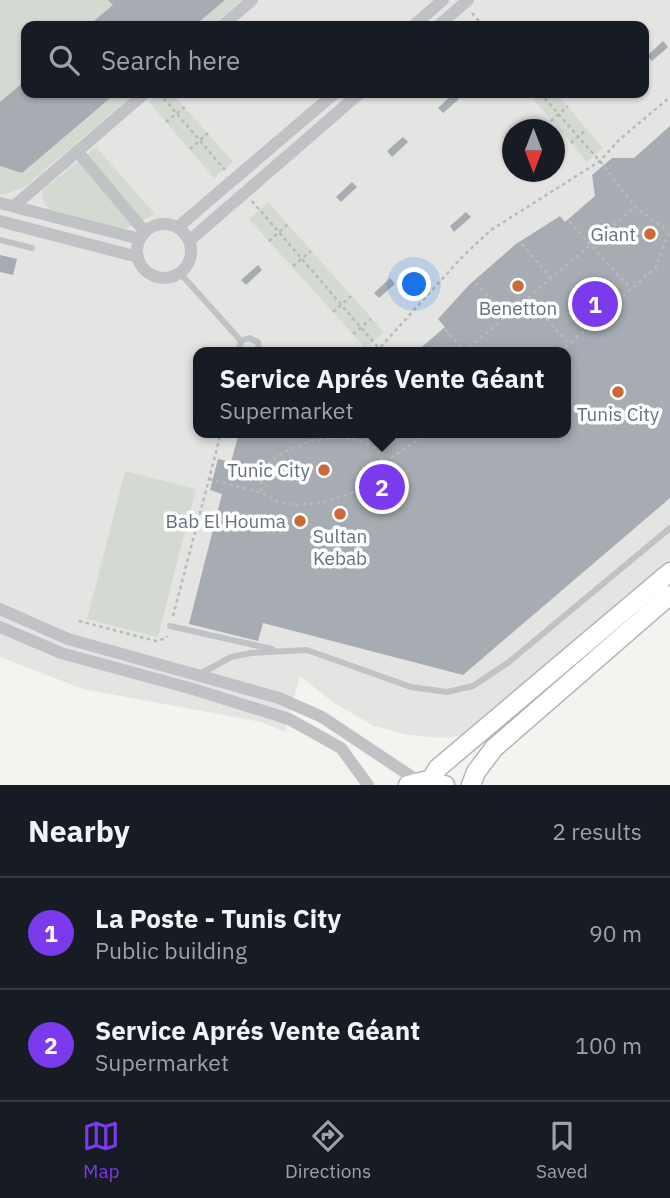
<!DOCTYPE html>
<html lang="en">
<head>
<meta charset="utf-8">
<style>
	body { margin:0; font-family:"IBM Plex Sans",sans-serif; background:#20242c; color:#f1f3f6 }
	.compass { position:absolute; left:502px; top:119px; width:63px; height:63px; border-radius:50%; background:#171b24; box-shadow:0 2px 5px #0004; rotate:180deg }
	.you { position:absolute; left:415px; top:285px; width:24px; height:24px; margin:-18px; border:5px solid #fff; border-radius:50%; background:#1a73e8; box-shadow:0 0 0 10px #1a73e833 }
	.badge { display:grid; place-items:center; width:46px; height:46px; border-radius:50%; background:#7c3aed; color:#fff; font-size:23px; font-weight:700 }
	.pin { position:absolute; translate:-50% -50%; border:4px solid #fff; box-shadow:0 2px 7px #0006 }
	.popup { position:absolute; left:193px; top:347px; width:378px; height:91px; box-sizing:border-box; display:grid; place-content:center; border-radius:14px; background:#171b24; filter:drop-shadow(0 2px 5px #0005); font-size:23px; white-space:nowrap; color:#9ea1a6 }
	.popup b { font-size:26px; color:#f1f3f6 }
	.popup::after { content:''; position:absolute; left:50%; top:100%; margin-left:-14px; border:14px solid transparent; border-top-color:#171b24 }
	.list { margin:0; padding:0; list-style:none }
	h2 { display:flex; justify-content:space-between; align-items:center; height:91px; margin:0; padding:0 28px; font-size:30px }
	h2 small { font-size:23px; font-weight:400; color:#9ea1a6 }
	.list li { display:grid; grid-template-columns:46px 1fr auto; gap:21px; align-items:center; box-sizing:border-box; height:112px; padding:0 28px; border-top:2px solid #363941 }
	.list b { display:block; font-size:26px; white-space:nowrap }
	.list p { margin:0; font-size:23px; white-space:nowrap; color:#9ea1a6 }
	.list em { font-size:23px; font-style:normal; color:#9ea1a6 }
	.icon { flex:none; width:38px; height:38px; fill:none; stroke:currentColor; stroke-width:2; stroke-linecap:round; stroke-linejoin:round }
	.map { position:relative; flex:none; width:670px; height:785px; overflow:hidden }
	.search { position:absolute; background:#171b24; box-shadow:0 2px 5px #0004; left:21px; right:21px; top:21px; height:77px; display:flex; align-items:center; gap:18px; box-sizing:border-box; padding:0 24px; border-radius:14px; color:#9ea1a6; font-size:26px }
	.sheet { height:315px; background:#171b24 }
	nav { display:flex; justify-content:space-around; align-items:center; box-sizing:border-box; height:98px; border-top:2px solid #363941; background:#171b24; font-size:19px; color:#9ea1a6 }
	nav a { display:grid; justify-items:center; gap:4px }
	nav .on { color:#7c3aed }
	.map>svg:first-child { display:block }
</style>
</head>
<body>
<div class="map">
<svg width="670" height="785" viewBox="0 0 670 785">
	<rect width="100%" height="100%" fill="#f3f4f0"/>
	<path fill="#e4e5e3" fill-rule="evenodd" d="M242,0H670V562L470,735L441,738L408,735L374,726L334,703L300,676L285,732L261,722L83,689L0,657V195L25,187L135,93H644V26H212ZM512,130H554V172H512ZM198,352H566V433H198Z"/>
	<g fill="#d4dad2">
		<polygon points="0,0 242,0 212,26 26,26 26,93 135,93 25,187 3,195 0,195"/>
		<polygon points="159,93 172,93 233,162 214,178 149,102"/>
		<polygon points="528,93 556,93 603,148 587,162"/>
		<polygon points="96,147 155,214 125,229 49,209 43,201 42,191"/>
		<polygon points="268,202 384,332 365,348 249,219"/>
		<polygon points="125,471 196,489 158,637 87,619"/>
	</g>
	<g fill="#a6acb1">
		<polygon points="108,0 225,0 194,26 88,26 113,5"/>
		<polygon points="663,41 668,47 652,61 647,56"/>
		<polygon points="26,80 26,93 116,93 22,173 0,166 0,102"/>
		<polygon points="454,93 459,99 443,113 438,108"/>
		<polygon points="670,126 670,498 463,675 263,623 258,641 189,624 222,494 210,490 218,459 231,462 239,433 566,433 566,352 389,352 395,347 417,351 445,327 438,319 469,285 516,244 560,216 565,222 595,196 592,175 612,158 634,158"/>
		<polygon points="403,137 408,142 392,157 387,151"/>
		<polygon points="352,182 357,187 341,202 336,197"/>
		<polygon points="466,212 471,217 454,232 450,226"/>
		<polygon points="0,255 17,259 13,275 0,272"/>
		<polygon points="258,265 262,270 246,285 241,280"/>
		<polygon points="390,278 395,284 379,298 374,293"/>
	</g>
	<g fill="none" stroke-linecap="round" stroke-linejoin="round">
		<defs>
			<g id="secondary">
				<polyline points="430,781 438,768 670,572"/>
				<polyline points="408,785 424,781 445,785"/>
				<polyline points="471,785 476,772 494,748 670,595"/>
			</g>
		</defs>
		<use href="#secondary" stroke="#b2b6ba" stroke-width="21"/>
		<g stroke="#b7b9bb" stroke-width="2.5" stroke-dasharray="3.5 3.5" stroke-linecap="butt">
			<polyline points="472,13 483,26"/>
			<polyline points="159,93 225,170"/>
			<polyline points="540,93 604,166 635,207 668,231"/>
			<polyline points="551,121 568,106"/>
			<polyline points="166,122 185,107"/>
			<polyline points="571,143 587,129"/>
			<polyline points="190,149 208,133"/>
			<polyline points="252,201 382,352"/>
			<polyline points="569,221 631,289"/>
			<polyline points="269,241 288,224"/>
			<polyline points="522,244 551,278"/>
			<polyline points="293,266 311,251"/>
			<polyline points="476,283 505,317"/>
			<polyline points="528,298 570,345"/>
			<polyline points="333,312 351,296"/>
			<polyline points="445,329 465,352"/>
			<polyline points="353,334 371,319"/>
			<polyline points="376,352 464,255 491,230 600,161 619,140 670,97"/>
			<polyline points="464,352 635,207"/>
			<polyline points="560,352 656,267 670,229"/>
			<polyline points="308,433 310,441"/>
			<polyline points="209,479 262,493 278,502 295,505 320,503 358,491 372,482 383,463 428,433"/>
			<path d="M262,491C261,483 261,477 265,470C281,441 358,424 379,453C381,456 382,460 383,463"/>
			<polyline points="173,616 221,433"/>
			<polyline points="79,621 156,641 166,638 167,636"/>
		</g>
		<g stroke="#c0c2c5" stroke-width="6">
			<polyline points="0,240 32,248"/>
			<polyline points="180,273 241,341"/>
			<polyline points="241,341 249,338 258,342 259,352"/>
			<polyline points="238,352 241,341"/>
			<polyline points="170,626 272,649"/>
			<polyline points="200,674 231,657 251,653 307,650 411,687 447,692 473,686 509,662 670,528"/>
		</g>
		<g stroke="#c0c2c5" stroke-width="12">
			<polyline points="222,26 252,0"/>
			<polyline points="413,26 443,0"/>
			<polyline points="438,26 468,0"/>
			<polyline points="77,151 145,232"/>
			<polyline points="0,203 140,239"/>
			<polyline points="14,206 145,93"/>
			<polyline points="0,221 138,257"/>
			<circle cx="164" cy="251" r="27"/>
			<polyline points="178,227 335,93"/>
			<polyline points="189,241 360,93"/>
			<polyline points="0,609 68,639 279,698 322,717 418,781"/>
			<polyline points="0,627 61,653 193,689 289,719 341,748 368,785"/>
		</g>
		<use href="#secondary" stroke="#fff" stroke-width="18"/>
	</g>
	<g fill="#cb6938" stroke="#fff" stroke-width="2.5">
		<circle cx="650" cy="234" r="7"/>
		<circle cx="518" cy="286" r="7"/>
		<circle cx="618" cy="392" r="7"/>
		<circle cx="324" cy="470" r="7"/>
		<circle cx="340" cy="514" r="7"/>
		<circle cx="300" cy="521" r="7"/>
	</g>
	<g text-anchor="middle" dominant-baseline="central" stroke-width="7" stroke-linejoin="round" paint-order="stroke">
		<g font-size="19" fill="#66717d" stroke="#fff" text-anchor="end">
			<text x="636" y="234">Giant</text>
			<text x="518" y="308" text-anchor="middle">Benetton</text>
			<text x="618" y="414" text-anchor="middle">Tunis City</text>
			<text x="310" y="470">Tunic City</text>
			<text x="286" y="521">Bab El Houma</text>
			<text x="340" y="536" text-anchor="middle">Sultan<tspan x="340" dy="22">Kebab</tspan></text>
		</g>
	</g>
</svg>
<svg class="compass" viewBox="-18 -18 36 36"><path d="M0-13l5 13h-10z" fill="#e53935"/><path d="M0 13l5-13h-10z" fill="#9ea1a6"/></svg>
<div class="you"></div>
<div class="pin badge" style="left:595px;top:304px">1</div>
<div class="pin badge" style="left:382px;top:487px">2</div>
<div class="popup"><b>Service Aprés Vente Géant</b>Supermarket</div>
<div class="search"><svg class="icon" aria-label="search" viewBox="0 0 24 24"><circle cx="10" cy="10" r="6"/><path d="M15 15l6 6"/></svg>Search here</div>
</div>
<section class="sheet">
<h2>Nearby<small>2 results</small></h2>
<ul class="list">
<li><span class="badge">1</span><div><b>La Poste - Tunis City</b><p>Public building</p></div><em>90 m</em></li>
<li><span class="badge">2</span><div><b>Service Aprés Vente Géant</b><p>Supermarket</p></div><em>100 m</em></li>
</ul>
</section>
<nav>
<a class="on"><svg class="icon" aria-label="map" viewBox="0 0 24 24"><path d="M3 6l6-2 6 2 6-2v14l-6 2-6-2-6 2zM9 4v14M15 6v14"/></svg>Map</a>
<a><svg class="icon" aria-label="directions" viewBox="0 0 24 24"><path d="M12 3l9 9-9 9-9-9zM9 14v-3h6M13 9l2 2-2 2"/></svg>Directions</a>
<a><svg class="icon" aria-label="saved" viewBox="0 0 24 24"><path d="M7 4h10v16l-5-4-5 4z"/></svg>Saved</a>
</nav>
</body>
</html>
